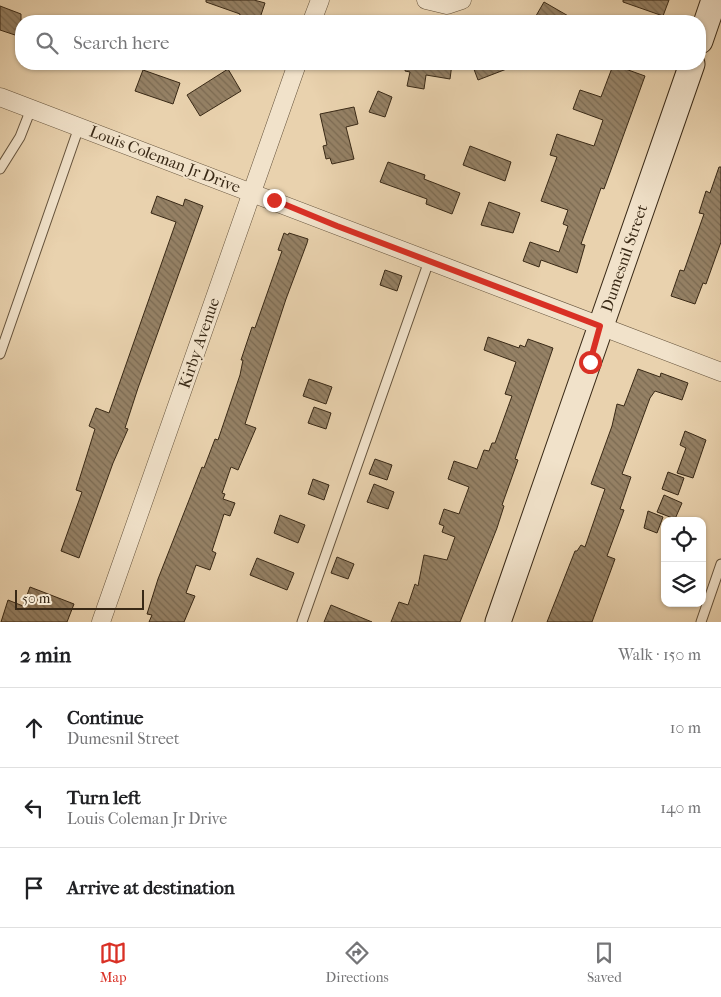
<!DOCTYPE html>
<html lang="en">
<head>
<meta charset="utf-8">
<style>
	body { margin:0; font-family:"IM FELL French Canon",serif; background:#f2f2f2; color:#202124 }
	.controls { position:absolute; right:15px; bottom:15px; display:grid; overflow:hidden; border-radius:10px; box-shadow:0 1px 4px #0004 }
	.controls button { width:45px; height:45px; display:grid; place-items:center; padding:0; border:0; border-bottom:1px solid #e0e0e0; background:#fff; color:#202124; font:25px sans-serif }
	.scale { position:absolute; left:15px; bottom:12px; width:129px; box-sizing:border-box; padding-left:5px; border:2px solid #392916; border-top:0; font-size:14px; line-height:18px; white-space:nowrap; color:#392916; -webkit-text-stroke:4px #f1e2ca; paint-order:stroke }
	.stop { position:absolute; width:15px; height:15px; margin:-11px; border:4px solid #d93025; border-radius:50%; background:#fff }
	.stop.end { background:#d93025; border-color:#fff; box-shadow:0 1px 5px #0008 }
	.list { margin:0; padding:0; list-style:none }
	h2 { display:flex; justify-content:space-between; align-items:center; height:65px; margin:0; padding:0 20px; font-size:21px }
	h2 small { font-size:16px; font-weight:400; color:#757577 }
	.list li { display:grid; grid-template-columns:32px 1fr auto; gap:15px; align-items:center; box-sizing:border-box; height:80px; padding:0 20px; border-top:1px solid #e0e0e0 }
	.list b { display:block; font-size:19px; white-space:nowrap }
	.list p { margin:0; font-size:16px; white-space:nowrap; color:#757577 }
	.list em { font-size:16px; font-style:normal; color:#757577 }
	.icon { flex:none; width:28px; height:28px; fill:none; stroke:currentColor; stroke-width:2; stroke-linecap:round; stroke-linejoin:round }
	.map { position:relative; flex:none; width:721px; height:622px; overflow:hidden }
	.search { position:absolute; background:#fff; box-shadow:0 1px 4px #0004; left:15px; right:15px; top:15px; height:55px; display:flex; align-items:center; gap:12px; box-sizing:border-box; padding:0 18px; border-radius:20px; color:#757577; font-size:19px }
	.sheet { height:305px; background:#fff }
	nav { display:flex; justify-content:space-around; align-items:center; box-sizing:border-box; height:70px; border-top:1px solid #e0e0e0; background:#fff; font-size:14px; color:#757577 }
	nav a { display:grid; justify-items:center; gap:2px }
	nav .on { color:#d93025 }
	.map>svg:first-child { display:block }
</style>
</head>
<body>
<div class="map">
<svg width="721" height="622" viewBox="0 0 721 622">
	<defs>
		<pattern id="building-back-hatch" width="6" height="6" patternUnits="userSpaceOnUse" patternTransform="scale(1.25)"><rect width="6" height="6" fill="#958165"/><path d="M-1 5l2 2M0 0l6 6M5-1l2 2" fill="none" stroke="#7b6a52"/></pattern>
	</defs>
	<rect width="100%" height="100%" fill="#e9d2ae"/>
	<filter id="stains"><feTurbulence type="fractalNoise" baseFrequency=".004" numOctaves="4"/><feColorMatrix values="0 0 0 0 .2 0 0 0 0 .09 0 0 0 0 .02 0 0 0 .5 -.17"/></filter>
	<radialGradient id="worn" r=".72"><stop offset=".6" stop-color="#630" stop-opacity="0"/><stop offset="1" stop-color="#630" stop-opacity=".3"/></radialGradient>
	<g fill="url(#building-back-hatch)" stroke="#392916">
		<polygon points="206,0 254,0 265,3 259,21 238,21 240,14 206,2"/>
		<polygon points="623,0 669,0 663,16 623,2"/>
		<polygon points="544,2 577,21 533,21"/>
		<polygon points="0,6 21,14 21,37 0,30"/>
		<polygon points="406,64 452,64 450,79 426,75 424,89 407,86 410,72 405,71"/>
		<polygon points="472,64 517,64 517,65 478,80"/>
		<polygon points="617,66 645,76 604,189 601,188 581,244 585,245 577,273 541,260 539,267 523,261 530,242 559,252 568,226 563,224 568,210 541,201 557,157 550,155 557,134 594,146 603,120 573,109 580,90 601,97 612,68"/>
		<polygon points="228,69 241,91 200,116 187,95"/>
		<polygon points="143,70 180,83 173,104 135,91"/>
		<polygon points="378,91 392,97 385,117 369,112"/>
		<polygon points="354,107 358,124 346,127 354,159 332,164 330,158 326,159 323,146 327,145 320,114"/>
		<polygon points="470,146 511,162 505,181 463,165"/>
		<polygon points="388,162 425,175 424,179 460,193 452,214 426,204 427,199 380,182"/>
		<polygon points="719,167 721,167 721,242 706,284 703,283 695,304 671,296 680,270 684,271 704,214 699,213 706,191 710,193"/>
		<polygon points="157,196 183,206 185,199 203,206 138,388 125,428 128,429 113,463 79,558 61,551 82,492 76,490 95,429 89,426 96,408 109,413 176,222 151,213"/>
		<polygon points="489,202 520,213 513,233 481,225"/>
		<polygon points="284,233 288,235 289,233 308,239 307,243 286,299 245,424 256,428 238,470 231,467 222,493 225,494 223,499 235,503 230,516 224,514 212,551 216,553 210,570 196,565 186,593 195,596 184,622 149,622 152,615 147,614 158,579 202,467 204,468 215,439 218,440 240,375 243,360 241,360 252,327 255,328 282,251 278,250"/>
		<polygon points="385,270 402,276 397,291 380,285"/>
		<polygon points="488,337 519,348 520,345 525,347 528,339 553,348 515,459 518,460 502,505 504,506 497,528 460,622 391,622 399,602 408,605 415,584 418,586 424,555 447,560 455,537 442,532 444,526 439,524 444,509 459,514 469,487 448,479 454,461 477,469 484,450 489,451 492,443 495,443 512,396 505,394 516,362 484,350"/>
		<polygon points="638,369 660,377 661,373 688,383 682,400 655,391 650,398 622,474 631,477 620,509 624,510 607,556 615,559 592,622 547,622 575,551 577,551 581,545 585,547 605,489 591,484 612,426 617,404 624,406"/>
		<polygon points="309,379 332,387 326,404 303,396"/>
		<polygon points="314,407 331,413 326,429 308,423"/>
		<polygon points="685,431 706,440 693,478 677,473 686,448 680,445"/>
		<polygon points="375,459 392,465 387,480 369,474"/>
		<polygon points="668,472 684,478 678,495 662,489"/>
		<polygon points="313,479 329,485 324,500 308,494"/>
		<polygon points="374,484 394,492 388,509 367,502"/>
		<polygon points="664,495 682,503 675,519 657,512"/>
		<polygon points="648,511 663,517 657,533 644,528"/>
		<polygon points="280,515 305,525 298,543 274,533"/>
		<polygon points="337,557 354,564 348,579 331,573"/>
		<polygon points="257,558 294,573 287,590 250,575"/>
		<polygon points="30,587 74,604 67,622 1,622 8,600 23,606"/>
		<polygon points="331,605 372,622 324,622"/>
	</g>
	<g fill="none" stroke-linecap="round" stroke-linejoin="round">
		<defs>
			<g id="lane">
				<polyline points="0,169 20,137 31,109"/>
				<polyline points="0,354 79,127"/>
				<polyline points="302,622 429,261"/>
				<polyline points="701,622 721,564"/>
			</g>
			<g id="street">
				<polyline points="426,0 447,5 462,0"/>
				<polyline points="312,21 320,0"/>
				<polyline points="0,97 721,372"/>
				<polyline points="101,622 297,64"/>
			</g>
			<g id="secondary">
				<polyline points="700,41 714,0"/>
				<polyline points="498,622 692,64"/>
			</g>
		</defs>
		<use href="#lane" stroke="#65533c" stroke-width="11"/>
		<use href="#street" stroke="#65533c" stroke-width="19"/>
		<use href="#secondary" stroke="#392916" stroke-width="27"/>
		<use href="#lane" stroke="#f1e2ca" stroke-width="9"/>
		<use href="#street" stroke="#f1e2ca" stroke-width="18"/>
		<use href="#secondary" stroke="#f1e2ca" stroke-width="25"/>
	</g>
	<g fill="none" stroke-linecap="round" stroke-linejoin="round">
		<polyline stroke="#d93025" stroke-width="6" points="274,200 337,226 600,326 590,362"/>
	</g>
	<g text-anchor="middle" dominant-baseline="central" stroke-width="4" stroke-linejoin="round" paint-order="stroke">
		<g font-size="16" fill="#392916" stroke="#f1e2ca">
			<text transform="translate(165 159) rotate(21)">Louis Coleman Jr Drive</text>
			<text transform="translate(624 258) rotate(-71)">Dumesnil Street</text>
			<text transform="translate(199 343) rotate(-71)">Kirby Avenue</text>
		</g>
	</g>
	<rect width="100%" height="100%" filter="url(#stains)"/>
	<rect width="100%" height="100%" fill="url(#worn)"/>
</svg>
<div class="controls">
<button><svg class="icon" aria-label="locate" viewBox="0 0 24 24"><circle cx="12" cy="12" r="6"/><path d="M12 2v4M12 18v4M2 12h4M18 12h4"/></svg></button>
<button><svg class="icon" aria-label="layers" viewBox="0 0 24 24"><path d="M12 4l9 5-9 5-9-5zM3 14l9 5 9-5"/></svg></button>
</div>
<div class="scale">50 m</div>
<div class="stop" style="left:590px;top:362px"></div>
<div class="stop end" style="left:274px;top:200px"></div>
<div class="search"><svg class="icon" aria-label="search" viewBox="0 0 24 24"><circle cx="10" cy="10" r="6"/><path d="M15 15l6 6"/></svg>Search here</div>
</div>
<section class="sheet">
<h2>2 min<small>Walk · 150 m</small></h2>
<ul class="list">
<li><svg class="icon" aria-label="ahead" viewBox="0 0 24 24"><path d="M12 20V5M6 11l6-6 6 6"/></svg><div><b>Continue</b><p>Dumesnil Street</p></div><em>10 m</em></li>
<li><svg class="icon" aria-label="left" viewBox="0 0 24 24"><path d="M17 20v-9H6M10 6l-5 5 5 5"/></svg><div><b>Turn left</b><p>Louis Coleman Jr Drive</p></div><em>140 m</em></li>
<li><svg class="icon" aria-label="arrive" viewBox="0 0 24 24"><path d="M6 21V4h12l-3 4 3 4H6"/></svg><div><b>Arrive at destination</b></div></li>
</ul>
</section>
<nav>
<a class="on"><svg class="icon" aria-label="map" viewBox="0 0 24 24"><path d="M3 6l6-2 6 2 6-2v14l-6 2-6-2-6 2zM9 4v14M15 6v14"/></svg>Map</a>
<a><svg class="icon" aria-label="directions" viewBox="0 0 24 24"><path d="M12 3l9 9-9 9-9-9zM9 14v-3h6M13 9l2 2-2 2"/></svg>Directions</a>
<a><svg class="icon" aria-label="saved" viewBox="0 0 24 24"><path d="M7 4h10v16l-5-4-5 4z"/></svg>Saved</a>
</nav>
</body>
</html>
